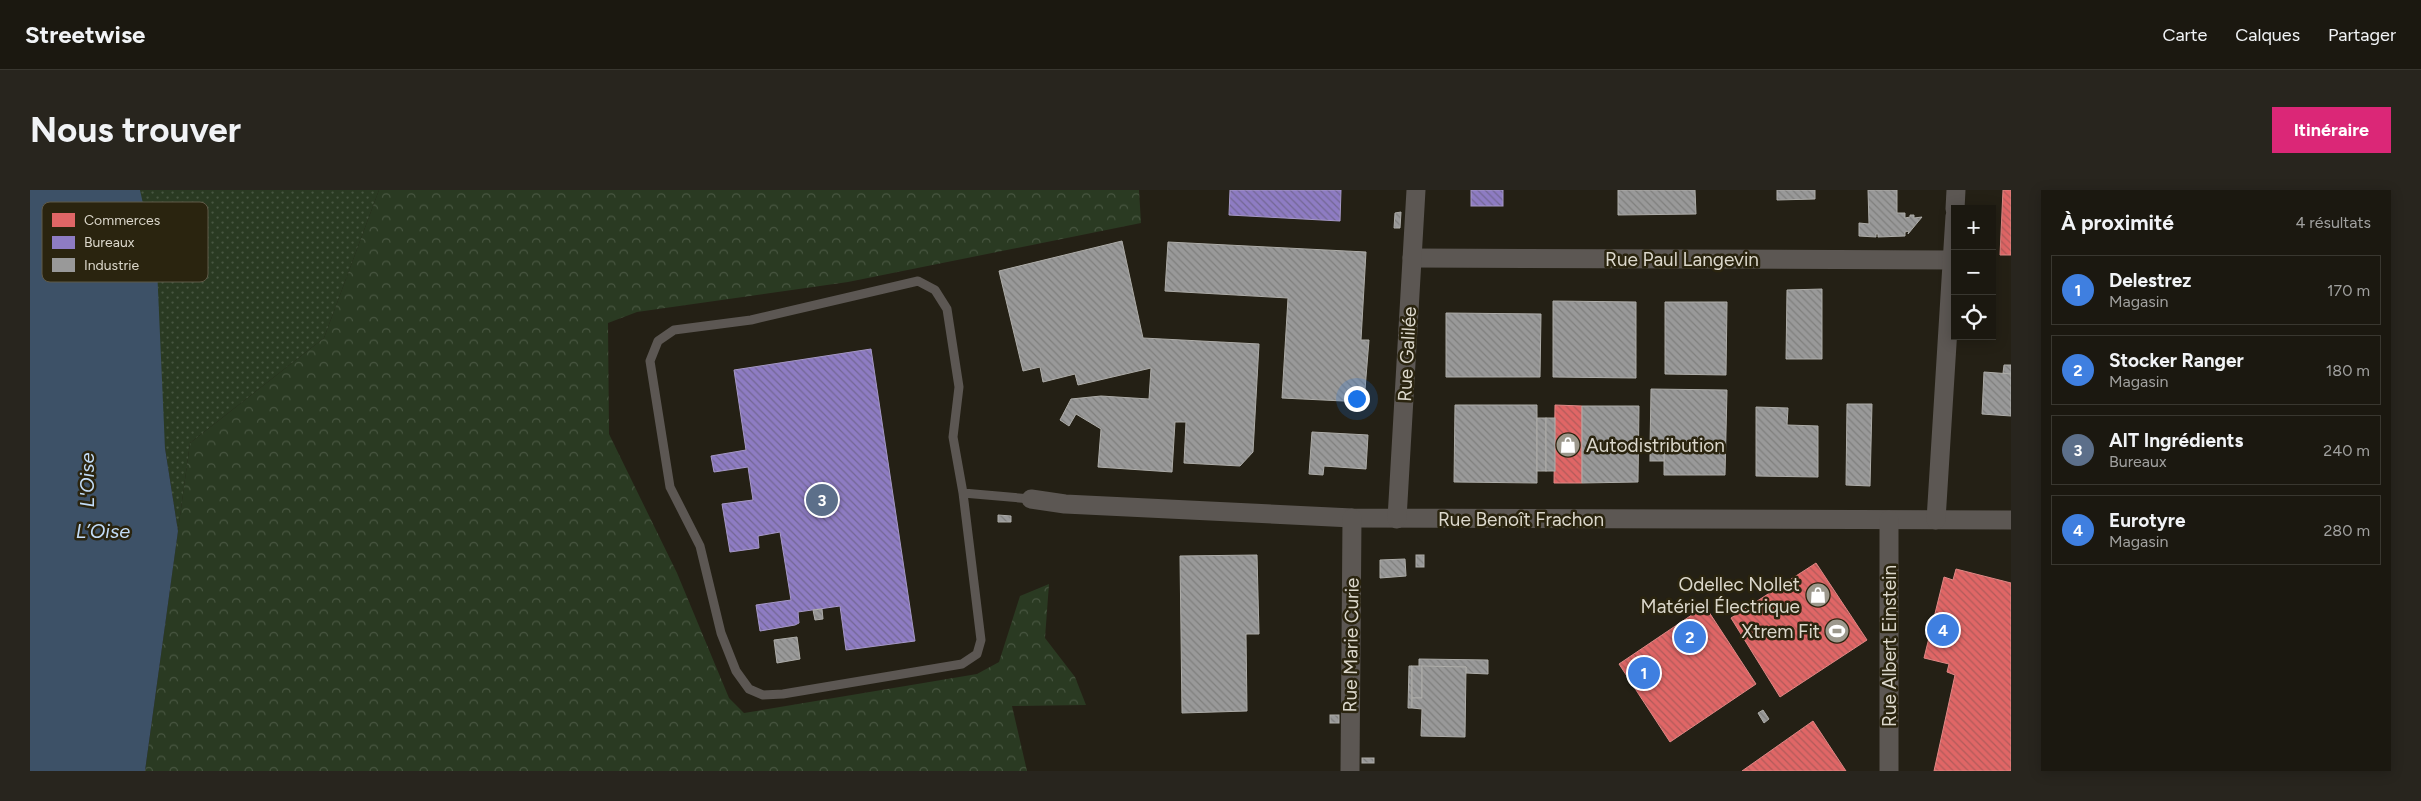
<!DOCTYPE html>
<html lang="fr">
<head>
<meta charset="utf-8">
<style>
	body { margin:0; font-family:Figtree,sans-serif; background:#28251e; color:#f1f3f6 }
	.controls { position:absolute; right:15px; top:15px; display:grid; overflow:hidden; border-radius:0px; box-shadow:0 2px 12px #0003 }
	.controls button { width:45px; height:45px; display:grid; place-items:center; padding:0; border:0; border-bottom:1px solid #393730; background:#1b1810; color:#f1f3f6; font:25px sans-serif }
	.you { position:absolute; left:1326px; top:208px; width:18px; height:18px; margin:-12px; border:4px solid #fff; border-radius:50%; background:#1a73e8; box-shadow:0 0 0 8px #1a73e833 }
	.badge { display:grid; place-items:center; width:32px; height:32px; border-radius:50%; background:#db2777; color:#fff; font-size:16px; font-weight:700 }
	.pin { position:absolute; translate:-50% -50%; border:2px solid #fff; box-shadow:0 1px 5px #0006 }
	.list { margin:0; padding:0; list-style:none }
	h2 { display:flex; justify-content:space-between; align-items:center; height:65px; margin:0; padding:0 20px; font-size:21px }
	h2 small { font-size:16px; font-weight:400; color:#a0a09f }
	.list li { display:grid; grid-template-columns:32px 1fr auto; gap:15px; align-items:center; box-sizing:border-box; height:70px; margin:0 10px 10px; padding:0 10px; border:1px solid #393730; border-radius:0px }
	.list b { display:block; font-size:19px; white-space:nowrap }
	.list p { margin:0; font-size:16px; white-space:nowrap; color:#a0a09f }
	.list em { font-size:16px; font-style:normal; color:#a0a09f }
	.icon { flex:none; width:28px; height:28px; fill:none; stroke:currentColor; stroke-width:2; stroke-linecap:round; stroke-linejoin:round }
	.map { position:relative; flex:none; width:1981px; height:581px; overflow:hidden; border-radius:0px }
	header { display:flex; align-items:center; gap:30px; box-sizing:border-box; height:70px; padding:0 25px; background:#1b1810; border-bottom:1px solid #393730 }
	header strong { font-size:24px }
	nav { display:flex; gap:28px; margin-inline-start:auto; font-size:18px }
	.intro { display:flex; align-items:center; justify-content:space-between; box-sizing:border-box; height:120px; padding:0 30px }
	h1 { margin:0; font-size:35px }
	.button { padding:12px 22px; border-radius:0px; background:#db2777; color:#fff; font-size:18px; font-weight:700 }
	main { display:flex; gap:30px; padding:0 30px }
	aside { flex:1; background:#1b1810; border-radius:0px; box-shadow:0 2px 12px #0003 }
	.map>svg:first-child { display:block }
</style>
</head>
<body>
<header>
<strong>Streetwise</strong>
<nav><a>Carte</a><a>Calques</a><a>Partager</a></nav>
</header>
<div class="intro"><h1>Nous trouver</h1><a class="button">Itinéraire</a></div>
<main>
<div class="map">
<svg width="1981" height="581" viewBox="0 0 1981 581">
	<defs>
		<pattern id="grass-dots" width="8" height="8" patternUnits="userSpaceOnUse" patternTransform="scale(1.25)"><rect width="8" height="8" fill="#2a3a22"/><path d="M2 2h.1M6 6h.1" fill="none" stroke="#485641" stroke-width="1.8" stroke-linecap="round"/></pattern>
		<pattern id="forest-crowns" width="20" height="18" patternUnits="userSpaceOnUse" patternTransform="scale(1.25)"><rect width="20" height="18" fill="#2a3a22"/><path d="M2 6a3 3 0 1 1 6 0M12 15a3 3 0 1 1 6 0" fill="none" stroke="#485641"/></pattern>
		<pattern id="shops-back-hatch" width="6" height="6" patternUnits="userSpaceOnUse" patternTransform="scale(1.25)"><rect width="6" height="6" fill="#e06666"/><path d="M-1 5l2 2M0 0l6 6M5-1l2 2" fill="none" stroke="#b15b5a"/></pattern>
		<pattern id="offices-back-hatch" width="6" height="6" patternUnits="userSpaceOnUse" patternTransform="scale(1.25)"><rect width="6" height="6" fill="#8e7cc3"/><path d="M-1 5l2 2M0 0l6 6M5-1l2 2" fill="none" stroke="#736794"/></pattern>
		<pattern id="industry-back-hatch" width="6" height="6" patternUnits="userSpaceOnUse" patternTransform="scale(1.25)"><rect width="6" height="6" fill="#999"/><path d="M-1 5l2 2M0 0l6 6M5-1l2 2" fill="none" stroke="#7f7f7d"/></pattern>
	</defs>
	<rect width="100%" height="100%" fill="#242015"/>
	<polygon fill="url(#grass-dots)" points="109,0 349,0 294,148 160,253 148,341 135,258"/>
	<polygon fill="url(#forest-crowns)" points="349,0 1109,0 1111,33 818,92 607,122 578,133 579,244 647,383 699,508 714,523 947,484 969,472 990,406 1019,394 1015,448 1045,487 1056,515 982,516 997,581 115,581 160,253 294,148"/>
	<polygon fill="#3d5167" points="0,0 110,0 127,77 135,258 148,341 115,581 0,581"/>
	<g fill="url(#shops-back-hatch)" stroke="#df8885">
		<polygon points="1973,0 1981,0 1981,65 1970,65"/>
		<polygon points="1525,215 1552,216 1552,293 1524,293"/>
		<polygon points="1786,373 1837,450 1750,507 1701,428"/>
		<polygon points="1926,379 1981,393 1981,581 1904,581 1925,485 1917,482 1919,474 1894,468 1914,387 1923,390"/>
		<polygon points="1675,416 1726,494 1640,552 1589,474"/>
		<polygon points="1783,531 1816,581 1712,581"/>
	</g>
	<g fill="url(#offices-back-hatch)" stroke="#a598c6">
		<polygon points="1200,0 1311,0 1310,31 1199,25"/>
		<rect x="1441" y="0" width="32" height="16"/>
		<polygon points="841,159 885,451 816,460 810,416 768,422 769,433 765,435 730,441 726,415 761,410 750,342 728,346 729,358 700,362 692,314 723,310 718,277 684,282 681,266 716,260 704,180"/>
	</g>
	<g fill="url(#industry-back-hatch)" stroke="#adaca8">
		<polygon points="1588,0 1665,0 1666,24 1588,25"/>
		<polygon points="1747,0 1785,0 1785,9 1747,10"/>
		<polygon points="1838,0 1867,0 1867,23 1875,23 1875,28 1880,27 1880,25 1884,25 1884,28 1892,27 1878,44 1879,41 1875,42 1875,46 1848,47 1848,44 1846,44 1846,47 1829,46 1829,33 1839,34"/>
		<polygon points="1371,22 1370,38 1364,38 1365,23"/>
		<polygon points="1092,51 1113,148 1229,154 1223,262 1210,276 1154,273 1156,232 1145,232 1142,282 1068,277 1071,239 1046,224 1039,236 1030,230 1041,209 1071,206 1119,209 1121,178 1048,195 1045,184 1013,192 1010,177 993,181 969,81"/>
		<polygon points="1138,52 1336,62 1331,150 1339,150 1334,212 1252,208 1258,108 1135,101"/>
		<polygon points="1792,99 1792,169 1756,169 1757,100"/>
		<polygon points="1523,111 1606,112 1606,188 1523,187"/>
		<polygon points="1635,112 1697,112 1696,185 1635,184"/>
		<polygon points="1416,123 1511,124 1510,187 1416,187"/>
		<polygon points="1974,175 1981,175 1981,184 1973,183"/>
		<polygon points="1954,182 1981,184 1981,226 1952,224"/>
		<polygon points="1621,199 1697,200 1695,285 1634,285 1634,258 1620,258"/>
		<polygon points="1817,214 1842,214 1840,296 1816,295"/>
		<polygon points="1425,215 1507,215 1507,293 1424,292"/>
		<polygon points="1552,216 1609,216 1608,292 1552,293"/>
		<polygon points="1726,217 1758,218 1757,235 1788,236 1788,287 1726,286"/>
		<rect x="1507" y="228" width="9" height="53"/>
		<rect x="1516" y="228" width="9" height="53"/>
		<polygon points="1282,242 1338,245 1336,279 1294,276 1293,285 1279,284"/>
		<rect x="1620" y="258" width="14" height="13"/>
		<polygon points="968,325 981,326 981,332 968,332"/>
		<polygon points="1227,365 1229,444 1216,444 1217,521 1152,523 1150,366"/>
		<rect x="1386" y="365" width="8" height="12"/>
		<polygon points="1375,369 1376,386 1350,388 1350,370"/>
		<polygon points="792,419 793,429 785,430 783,420"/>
		<polygon points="767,447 770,469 747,473 744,450"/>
		<polygon points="1389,469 1458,470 1458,484 1436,483 1436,477 1389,477"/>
		<polygon points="1379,476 1382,476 1382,518 1378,518"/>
		<rect x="1382" y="476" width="10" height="32"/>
		<polygon points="1392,476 1436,477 1435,547 1391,546 1392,519 1382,518 1382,508 1392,508"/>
		<polygon points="1733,520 1739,529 1734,533 1728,523"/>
		<rect x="1300" y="525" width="9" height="8"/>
		<rect x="1332" y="568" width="12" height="5"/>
	</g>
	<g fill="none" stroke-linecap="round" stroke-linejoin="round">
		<polyline stroke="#5c5753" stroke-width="9" points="933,303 951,450 947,464 932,474 753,504 733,505 719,499 706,481 691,443 670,356 640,297 620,171 628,151 644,140 721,130 888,91 905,100 917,119 929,197 923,247 933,303 1001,309"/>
		<g stroke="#5c5753" stroke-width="19">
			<polyline points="1925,19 1926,0"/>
			<polyline points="1382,68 1922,70"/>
			<polyline points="1001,309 1035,314 1322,328 1981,330"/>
			<polyline points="1367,329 1386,0"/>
			<polyline points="1906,330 1925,26"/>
			<polyline points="1320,581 1322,328"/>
			<polyline points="1859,581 1859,330"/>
		</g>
	</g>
	<defs>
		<symbol id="shop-disc" viewBox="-11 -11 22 22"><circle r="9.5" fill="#9c988c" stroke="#2a240f"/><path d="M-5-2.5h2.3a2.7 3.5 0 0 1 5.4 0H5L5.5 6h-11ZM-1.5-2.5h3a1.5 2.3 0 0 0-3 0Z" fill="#fff"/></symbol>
		<symbol id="stadium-disc" viewBox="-11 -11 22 22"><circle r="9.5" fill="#9c988c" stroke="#2a240f"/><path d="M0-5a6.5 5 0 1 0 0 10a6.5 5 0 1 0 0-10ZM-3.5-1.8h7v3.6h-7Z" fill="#fff"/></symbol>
	</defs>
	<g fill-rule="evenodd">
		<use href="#shop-disc" x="1524" y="241" width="28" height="28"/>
		<use href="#shop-disc" x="1774" y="391" width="28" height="28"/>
		<use href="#stadium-disc" x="1793" y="427" width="28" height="28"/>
	</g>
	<g text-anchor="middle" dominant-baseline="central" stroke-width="5" stroke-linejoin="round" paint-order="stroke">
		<g font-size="19" fill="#dcd8cc" stroke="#2a240f">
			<text x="1652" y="69">Rue Paul Langevin</text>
			<text transform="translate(1377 164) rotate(-87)">Rue Galilée</text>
			<text x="1491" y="329">Rue Benoît Frachon</text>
			<text transform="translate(1321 455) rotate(-89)">Rue Marie Curie</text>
			<text transform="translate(1859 456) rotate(-90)">Rue Albert Einstein</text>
		</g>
		<g font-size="19" fill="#dcd8cc" stroke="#2a240f" text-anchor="end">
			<text x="1556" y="255" text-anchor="start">Autodistribution</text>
			<text x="1770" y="394">Odellec Nollet<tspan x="1770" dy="22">Matériel Électrique</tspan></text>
			<text x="1790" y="441">Xtrem Fit</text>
		</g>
		<g font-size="20" font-style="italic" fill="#c2dcf8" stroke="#2a240f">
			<text transform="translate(57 290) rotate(-90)">L'Oise</text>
			<text x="73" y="341">L’Oise</text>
		</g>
	</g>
	<rect x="12" y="12" width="166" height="80" rx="8" fill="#2a240f" stroke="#5f5a48" stroke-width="1"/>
	<rect x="22" y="23" width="23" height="14" fill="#e06666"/>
	<rect x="22" y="46" width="23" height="13" fill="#8e7cc3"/>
	<rect x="22" y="68" width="23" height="14" fill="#999"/>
	<g font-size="14" fill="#dcd8cc">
		<text x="54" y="35">Commerces</text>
		<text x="54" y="57">Bureaux</text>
		<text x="54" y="80">Industrie</text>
	</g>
</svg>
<div class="controls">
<button>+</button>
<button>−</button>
<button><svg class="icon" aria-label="locate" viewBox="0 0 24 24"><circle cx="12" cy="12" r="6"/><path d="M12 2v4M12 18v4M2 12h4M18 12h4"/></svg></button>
</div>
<div class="you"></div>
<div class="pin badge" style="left:1614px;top:483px;background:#3f7fe0">1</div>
<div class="pin badge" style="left:1660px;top:447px;background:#3f7fe0">2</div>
<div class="pin badge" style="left:792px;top:310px;background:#5c6f8a">3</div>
<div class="pin badge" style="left:1913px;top:440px;background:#3f7fe0">4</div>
</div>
<aside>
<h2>À proximité<small>4 résultats</small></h2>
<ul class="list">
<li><span class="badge" style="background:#3f7fe0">1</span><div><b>Delestrez</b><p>Magasin</p></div><em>170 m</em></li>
<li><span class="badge" style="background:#3f7fe0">2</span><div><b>Stocker Ranger</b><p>Magasin</p></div><em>180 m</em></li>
<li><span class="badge" style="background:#5c6f8a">3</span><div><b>AIT Ingrédients</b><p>Bureaux</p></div><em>240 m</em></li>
<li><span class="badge" style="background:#3f7fe0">4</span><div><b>Eurotyre</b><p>Magasin</p></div><em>280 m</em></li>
</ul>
</aside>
</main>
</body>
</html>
